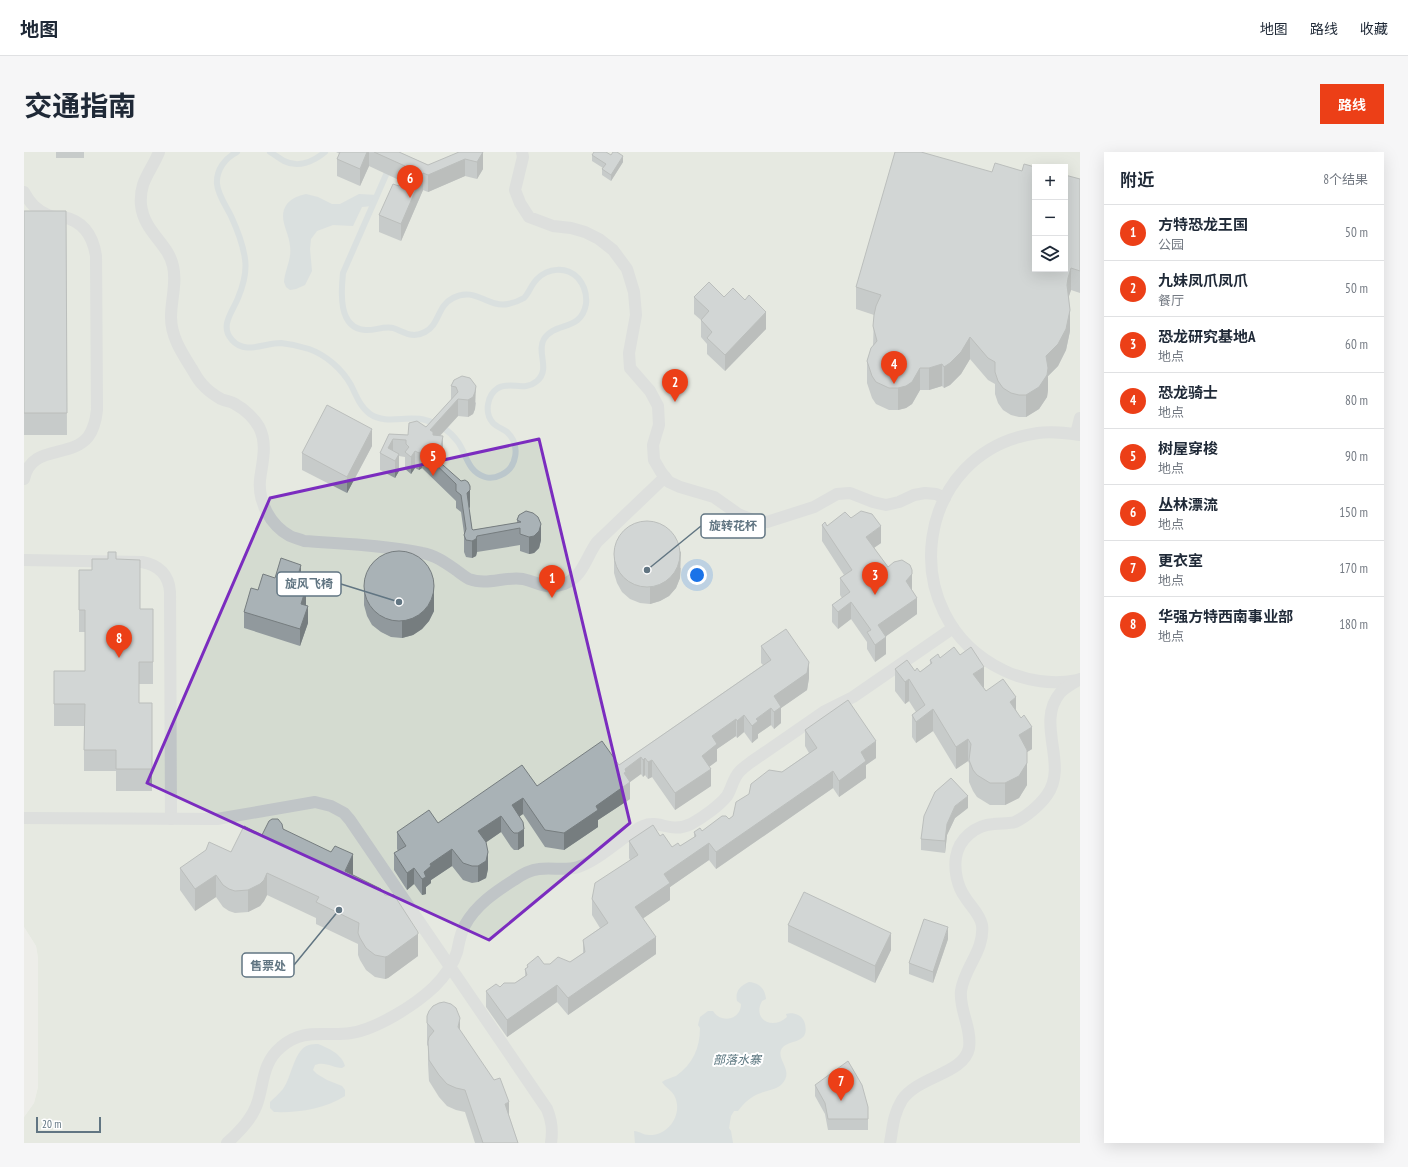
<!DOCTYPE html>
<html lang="zh">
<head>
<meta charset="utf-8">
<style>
	body { margin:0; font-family:"PT Sans Narrow","Noto Sans SC",sans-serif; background:#f6f6f7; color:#1f2937 }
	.controls { position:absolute; right:12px; top:12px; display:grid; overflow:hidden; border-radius:0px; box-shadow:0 4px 16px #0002 }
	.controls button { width:36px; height:36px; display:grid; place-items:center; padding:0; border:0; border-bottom:1px solid #e0e1e3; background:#fff; color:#1f2937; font:20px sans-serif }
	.scale { position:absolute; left:12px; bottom:10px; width:65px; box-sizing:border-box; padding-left:4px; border:2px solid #617582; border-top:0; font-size:11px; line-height:14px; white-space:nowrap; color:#617582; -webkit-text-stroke:3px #fff; paint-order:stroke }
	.you { position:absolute; left:673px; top:423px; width:14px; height:14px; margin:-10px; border:3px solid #fff; border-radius:50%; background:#1a73e8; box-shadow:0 0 0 6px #1a73e833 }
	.badge { display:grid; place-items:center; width:26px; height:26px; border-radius:50%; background:#ec3f17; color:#fff; font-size:13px; font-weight:700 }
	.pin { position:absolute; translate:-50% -33px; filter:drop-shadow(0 1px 2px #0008) }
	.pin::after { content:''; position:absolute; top:21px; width:14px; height:12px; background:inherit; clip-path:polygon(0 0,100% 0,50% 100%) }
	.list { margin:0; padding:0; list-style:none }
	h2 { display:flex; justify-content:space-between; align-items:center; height:52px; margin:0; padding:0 16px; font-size:17px }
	h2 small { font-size:13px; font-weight:400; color:#747a83 }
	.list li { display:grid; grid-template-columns:26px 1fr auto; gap:12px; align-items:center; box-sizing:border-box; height:56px; padding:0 16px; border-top:1px solid #e0e1e3 }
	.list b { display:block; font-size:15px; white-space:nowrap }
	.list p { margin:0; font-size:13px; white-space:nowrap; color:#747a83 }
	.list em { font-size:13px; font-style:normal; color:#747a83 }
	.icon { flex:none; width:22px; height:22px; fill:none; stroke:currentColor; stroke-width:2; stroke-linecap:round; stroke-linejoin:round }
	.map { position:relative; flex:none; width:1056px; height:991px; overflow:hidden; border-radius:0px }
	header { display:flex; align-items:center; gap:24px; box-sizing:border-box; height:56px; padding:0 20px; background:#fff; border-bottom:1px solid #e0e1e3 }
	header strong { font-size:19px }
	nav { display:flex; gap:22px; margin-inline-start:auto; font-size:14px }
	.intro { display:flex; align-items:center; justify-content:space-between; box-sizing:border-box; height:96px; padding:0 24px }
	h1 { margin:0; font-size:28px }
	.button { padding:10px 18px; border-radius:0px; background:#ec3f17; color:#fff; font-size:14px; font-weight:700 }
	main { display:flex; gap:24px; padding:0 24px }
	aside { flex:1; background:#fff; border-radius:0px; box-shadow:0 4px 16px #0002 }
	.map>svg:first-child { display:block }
</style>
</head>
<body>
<header>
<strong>地图</strong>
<nav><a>地图</a><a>路线</a><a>收藏</a></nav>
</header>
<div class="intro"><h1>交通指南</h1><a class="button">路线</a></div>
<main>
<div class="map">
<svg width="1056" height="991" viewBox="0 0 1056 991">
	<rect width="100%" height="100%" fill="#f4f4ef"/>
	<polygon fill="#e4e5e3" points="0,775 12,794 14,806 14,935 10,951 0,965"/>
	<path fill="#d4dbd0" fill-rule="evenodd" d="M0,0H1056V991H0V965L10,951L14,935V806L12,794L0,775ZM1011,15H1041V117H1011Z"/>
	<g fill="#bbc7cc">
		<path d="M282,42L294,45L308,52H316L335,42L353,43L348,54L338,55L329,74L309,73L293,79L287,87L286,97L288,119L281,133L272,137L266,138L262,135L260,130C261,117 268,107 266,94C265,79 253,66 263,52C268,46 274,44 282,42Z"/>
		<path d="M725,830C735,831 741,836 742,847L738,849C728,867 748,879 763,865L762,862C766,861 770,861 774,863C778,865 780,868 781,872C786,894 762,886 757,898C753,909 771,919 757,933C751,938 744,938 737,941C727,944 720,951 714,959H710L707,964L705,976L707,979L709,991H611L610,979C615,979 619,983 625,983C645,984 660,961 650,943C647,938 641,935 638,930C642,927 647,926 652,924C669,912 676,896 676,876L674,873L676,865L684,859H689C697,872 717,868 717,852L713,849C711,839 716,834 725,830Z"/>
		<path d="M294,892C304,896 318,902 321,914L318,916C309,916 301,909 291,913L289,918L293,922L303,928L318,934L321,938V944C301,957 273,961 250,960L246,956V950C250,946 255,942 259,937C268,925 270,897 285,893C288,892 291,892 294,892Z"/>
	</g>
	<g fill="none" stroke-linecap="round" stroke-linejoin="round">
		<g stroke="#bbc7cc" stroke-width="6">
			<path d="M213,0C201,6 192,18 193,32C194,43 202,54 207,64C213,77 219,92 221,107C223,120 219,134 214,146C209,159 195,174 208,188C221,203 240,191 257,191C266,192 276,194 285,197C302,203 318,217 327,233C332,243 336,255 346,262C362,273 383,263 401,268C414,271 426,279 434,290C443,303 443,319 461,325C467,327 471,326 477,323C493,316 497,293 483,280C479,277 473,275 469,271C460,261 463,243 474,236C487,229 500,240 513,229C527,217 512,200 520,187C531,169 557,180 562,152C563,142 560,133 554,126C542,114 524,116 513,127C507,133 505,141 500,146C495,149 489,151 484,152C463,156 451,134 429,146C413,154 416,172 401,180C388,187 381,180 369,176C359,174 350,179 341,178C314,176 317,140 319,121L365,16"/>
			<path d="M246,0C251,3 255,6 260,9C274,16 289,10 301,0"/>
		</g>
		<g stroke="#c0c5c7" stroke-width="12">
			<path d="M135,0C127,20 115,29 117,53C120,80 144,91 149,114C153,131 147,148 147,165C147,185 158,201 168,217C171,222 174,228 178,232C183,238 190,243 197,247C201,249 207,249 211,252C220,257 230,266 235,275C244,292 238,311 236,328C234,350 246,373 266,384C270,386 276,387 280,389C319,392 359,393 398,401C411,403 422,411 432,418C436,421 441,425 445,427C463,434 481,424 499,427C516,431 522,438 540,432C559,425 562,405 573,390L641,325"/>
			<polyline points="498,0 499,5 491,38 496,51 505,65 529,74 547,76 561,80 575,87 589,98 603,117 610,140 612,163 605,201 606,216 626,239 634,254 635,273 629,293 630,308 637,320 645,330 656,335 690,345 714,362 729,368 743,370 790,355 813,342 826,341 849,350 862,353 875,350 890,343 901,341 912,342 921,346"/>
			<path d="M0,40C6,51 12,58 24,63C28,65 34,65 39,65C59,69 69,84 72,104L73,258C72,267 70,277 64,285C46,307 7,292 0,327"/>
			<polyline points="1052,282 1056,266"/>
			<path d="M0,408L118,410C135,413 145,423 146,440L147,667"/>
			<path d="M1053,528C1029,533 1001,529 979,518C868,464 890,298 1014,281C1028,279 1042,281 1056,283"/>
			<path d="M0,666L193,667L291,650L307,654L320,661L326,668L523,957C528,969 529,978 527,991"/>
			<path d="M203,991C216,979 229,966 234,949C240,929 239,910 257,895C279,875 302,885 327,881C353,877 391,853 410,835C419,826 429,813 433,800C435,791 436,782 441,773C452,753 471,740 490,728C497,723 506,718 515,717C528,715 541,719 554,715C572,709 588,694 604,683C609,680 614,676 619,674C636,667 646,682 667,672C678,666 695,654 703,644C708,636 709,626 716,619C719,616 723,613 727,610L801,559L829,545L929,476"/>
			<path d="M866,991C869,975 869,963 878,948C894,924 940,922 945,896C948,876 935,858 937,839C940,816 961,798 958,773C956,762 947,755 941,745C933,734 930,718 932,705C935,687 951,673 970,672C976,671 984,672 991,670C1002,665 1016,653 1023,643C1045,613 1011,571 1036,541C1041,535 1049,531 1056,527"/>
		</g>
	</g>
	<g fill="#91999d">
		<rect x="32" y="0" width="28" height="6"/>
		<polygon points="312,0 375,0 404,13 459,0 459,17 453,27 441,24 404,40 399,38 377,89 355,80 355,63 375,34 375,28 345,14 336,34 313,24 313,7 316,2"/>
		<polygon points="568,3 587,3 599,10 587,29 578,23 578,17 579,16 568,9"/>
		<polygon points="998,19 1056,27 1056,141 1047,138 1045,144 1046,179 1042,198 1034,214 1024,224 1024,238 1023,245 1015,257 1002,265 995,265 987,263 979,258 974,251 971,242 971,232 964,228 946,207 937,222 926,233 920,236 918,234 905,238 896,238 888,252 882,256 874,258 865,258 852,252 848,246 843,231 843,209 849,194 850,163 832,157 832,135 968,20"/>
		<polygon points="0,59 42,59 43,283 0,283"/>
		<polygon points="670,145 700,145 742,177 701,219 683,202 683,192 677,185 677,168 670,162"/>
		<polygon points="430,228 452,251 451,257 449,262 444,265 434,264 416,284 419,301 417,311 446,351 446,355 445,356 448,377 449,378 493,371 493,368 495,363 517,388 515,396 510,401 505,402 496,399 496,393 453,400 452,404 448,406 442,405 440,400 440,381 437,360 432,356 432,349 398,316 395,318 391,316 387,322 381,317 381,305 375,304 375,319 371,326 356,318 356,301 365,282 384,283 402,275 427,248 427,234"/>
		<polygon points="348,294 323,341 278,318 278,301"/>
		<polygon points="827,366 857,391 850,396 864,415 888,418 888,438 893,462 862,484 862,502 851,510 843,497 843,490 827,467 814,477 808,470 808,453 818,446 816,443 816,426 820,423 798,389 798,373 803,374"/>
		<polygon points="590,405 657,416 656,426 652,436 645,444 636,449 626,452 616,451 606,447 598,440 593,431 590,421"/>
		<polygon points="92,407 116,457 129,457 129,532 115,532 115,551 128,551 128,639 92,639 92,619 60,619 60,574 30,574 30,519 61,519 61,480 55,480 55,418 68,418"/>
		<polygon points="251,426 277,430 275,434 282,454 284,471 276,494 220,476 220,460 234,438"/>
		<polygon points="340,436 410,448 410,459 405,469 398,477 389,483 378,486 367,485 357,480 348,473 343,464 340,453"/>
		<polygon points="737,494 785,526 783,538 757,556 757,571 750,577 747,573 734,582 734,586 728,591 720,580 713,586 712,584 693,597 693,609 685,615 687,634 651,658 628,625 624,627 621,623 619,625 617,622 606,630 606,647 574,668 574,675 540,698 521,695 499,662 495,664 500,694 494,698 490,698 487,695 477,680 462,690 464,717 462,726 454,730 448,731 439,728 428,714 407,728 407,731 402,735 402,742 398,743 390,732 383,738 370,718 370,701 374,699 373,697 373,680 414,671 513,634 595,613 739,513 737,511"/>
		<polygon points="916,506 960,536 962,539 992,558 1008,597 1003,600 1003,633 995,646 981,653 966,653 953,645 949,639 945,630 945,611 944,609 932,617 909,579 892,591 888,585 888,563 892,560 885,549 881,552 871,539 871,517 896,520 906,512 906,508"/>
		<polygon points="781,578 852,606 842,613 842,626 815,645 809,636 692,717 685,708 646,735 646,748 619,766 632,802 544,863 533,850 483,885 462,855 462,839 491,831 501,824 501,817 503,816 503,813 526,812 546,810 559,801 559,788 576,776 568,763 568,747 606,708 605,706 605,689 636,684 648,695 656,694 670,686 670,680 678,679 705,667 709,664 758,620 785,601 781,594"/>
		<polygon points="944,656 931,666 923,683 921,701 897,698 897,687"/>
		<polygon points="259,677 329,723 394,804 364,826 361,827 351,825 342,818 336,808 334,803 334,792 292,772 292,766 243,743 240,749 236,754 224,760 211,761 205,759 199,755 192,745 171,759 156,738 156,716 207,700 238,683"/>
		<polygon points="764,773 867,798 851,831 764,790"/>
		<polygon points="924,787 909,831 885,822 885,811"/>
		<polygon points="403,864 436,879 485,964 494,991 451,991 441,960 432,958 423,954 415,945 405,929 404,912 404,894 403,893"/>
		<polygon points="791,933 844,967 844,978 804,978 801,962 791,944"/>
	</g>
	<g fill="#767d7f">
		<polygon points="343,0 345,0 345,14 336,34 336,17"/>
		<polygon points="459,0 459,17 453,27 453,10"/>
		<polygon points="599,4 599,10 587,29 587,23"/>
		<polygon points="441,7 441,24 404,40 404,23"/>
		<polygon points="399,21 399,38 377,89 377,72"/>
		<polygon points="1047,116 1047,138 1044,147 1043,133 1044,126"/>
		<polygon points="1046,158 1046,179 1042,198 1034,214 1024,224 1024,238 1023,245 1015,257 1002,265 1002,243"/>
		<polygon points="742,160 742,177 701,219 701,203"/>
		<polygon points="946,185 946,207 937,222 926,233 920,236 920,215"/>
		<polygon points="918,212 918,234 905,238 905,216"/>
		<polygon points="896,216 896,238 888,252 882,256 874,258 874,236"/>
		<polygon points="452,234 451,257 449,262 444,265 444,248"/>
		<polygon points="434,247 434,264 409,291 406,278"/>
		<polygon points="348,277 348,294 323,341 323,325"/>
		<polygon points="419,284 419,301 417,311 417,294"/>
		<polygon points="369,287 369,304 364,296"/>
		<polygon points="408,296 408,309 402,298"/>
		<polygon points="391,299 391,316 387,322 387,305"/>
		<polygon points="398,299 398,316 395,318 395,301"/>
		<polygon points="375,302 375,319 371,326 371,309"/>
		<polygon points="446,334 446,355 443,358 443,341"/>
		<polygon points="517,372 517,388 515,396 510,401 505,402 505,385"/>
		<polygon points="857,374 857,391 842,401 842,385"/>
		<polygon points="453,384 453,400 452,404 448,406 448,389"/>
		<polygon points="657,399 656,426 652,436 645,444 636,449 626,452 626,435"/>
		<polygon points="277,413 277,430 271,449 271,433"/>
		<polygon points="888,422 888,439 882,429"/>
		<polygon points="410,431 410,459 405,469 398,477 389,483 378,486 378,469"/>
		<polygon points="282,436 282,453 277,469 277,452"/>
		<polygon points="893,446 893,462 854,490 854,473"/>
		<polygon points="827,450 827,467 814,477 814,460"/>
		<polygon points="284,454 284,471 276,494 276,477"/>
		<polygon points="862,485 862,502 851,510 851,493"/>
		<polygon points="785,510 785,526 783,538 757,556 757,571 750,577 750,544"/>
		<polygon points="960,515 960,536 949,543 949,522"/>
		<polygon points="885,527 885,549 881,552 881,530"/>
		<polygon points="992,545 992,567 986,550"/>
		<polygon points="747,556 747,573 734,582 734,586 728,591 728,574 732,567"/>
		<polygon points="909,557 909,579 892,591 892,570"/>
		<polygon points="720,563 720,580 713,586 713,569"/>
		<polygon points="712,567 712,584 693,597 693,609 678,620 678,604 688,584"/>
		<polygon points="1008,575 1008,597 995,605 995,583"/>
		<polygon points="944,587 944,609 932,617 932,595"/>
		<polygon points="852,589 852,606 842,613 842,626 815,645 815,629 837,600"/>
		<polygon points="617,605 617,622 606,630 606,647 574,668 574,675 540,698 540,681 572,654 601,617"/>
		<polygon points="621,606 621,623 619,625 619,608"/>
		<polygon points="628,608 628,625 624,627 624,610"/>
		<polygon points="1003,611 1003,633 995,646 981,653 981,631"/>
		<polygon points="687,617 687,634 651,658 651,641"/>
		<polygon points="809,619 809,636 692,717 692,700"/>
		<polygon points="944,644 944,656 931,666 923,683 921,701 921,689 923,672 931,654"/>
		<polygon points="499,646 499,662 488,670 488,653"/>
		<polygon points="477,664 477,680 454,696 454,679"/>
		<polygon points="500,677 500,694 494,698 494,681"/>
		<polygon points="685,691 685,708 646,735 646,748 611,772 611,755 640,722"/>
		<polygon points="428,697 428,714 407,728 407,731 402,735 402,742 398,743 398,727 400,720 406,712"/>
		<polygon points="464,700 464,717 462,726 454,730 454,714"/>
		<polygon points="329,702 329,724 321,719"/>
		<polygon points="390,716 390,732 383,738 383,721"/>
		<polygon points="243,721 243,743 240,749 236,754 224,760 224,738"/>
		<polygon points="192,723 192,745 171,759 171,737"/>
		<polygon points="924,775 924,787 909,831 909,820"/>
		<polygon points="394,780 394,804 364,826 361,827 361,805"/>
		<polygon points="867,781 867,798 851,831 851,814"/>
		<polygon points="632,785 632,802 544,863 544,846"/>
		<polygon points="533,833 533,850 483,885 483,868"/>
		<polygon points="436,866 436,887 434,875"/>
		<polygon points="485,950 485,972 481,952"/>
	</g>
	<g fill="#a9b2b6" stroke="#767d7f">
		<polygon points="316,0 343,0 336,17 313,7"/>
		<polygon points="350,0 375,0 404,13 435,0 459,0 453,10 441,7 404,23 399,21 377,72 355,63 369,32 375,34 378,26 375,25 381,14"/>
		<polygon points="570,0 582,0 587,3 589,0 593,0 599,4 587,23 578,17 582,12 568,3"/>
		<polygon points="871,0 897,0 968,20 971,11 998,19 1000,12 1011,15 1011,117 1041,117 1041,23 1056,27 1056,119 1047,116 1044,126 1043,133 1046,158 1042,177 1034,192 1022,204 1024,216 1023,223 1015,235 1002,243 995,243 987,241 979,236 974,229 971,220 971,210 964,206 946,185 937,200 926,211 920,215 918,212 905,216 896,216 888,230 882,234 874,236 865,236 852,230 848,224 843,209 847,196 853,189 849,174 850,163 852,154 857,143 832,135"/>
		<polygon points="0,59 42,59 43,261 0,261"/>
		<polygon points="685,130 700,145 709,136 721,148 725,143 742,160 701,203 683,186 688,180 677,168 685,159 670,145"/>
		<polygon points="438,224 446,226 452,234 451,240 449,245 444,248 434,247 406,278 409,280 409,283 419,284 417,294 408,293 408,296 402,298 437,329 441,328 444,330 446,334 446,338 443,341 448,377 449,378 497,370 493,368 495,363 502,359 509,361 514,365 517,372 515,379 510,384 505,385 496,382 496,376 453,384 452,387 448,389 442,388 440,383 442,377 437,343 432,339 432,332 398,299 395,301 391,299 387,305 381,300 385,295 382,292 382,288 369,287 364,296 375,302 371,309 356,301 365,282 384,283 385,271 393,269 402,275 434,240 432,235 427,234 430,228"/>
		<polygon points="303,253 348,277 323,325 278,301"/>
		<polygon points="837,359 848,362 857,374 842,385 864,415 870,410 878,408 886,413 888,418 888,422 882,429 893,446 854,473 862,485 851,493 843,480 847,478 827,450 814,460 808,453 826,440 816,426 828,418 798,373 801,370 803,374 821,360 827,366"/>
		<circle cx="623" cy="402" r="33"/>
		<circle cx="375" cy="434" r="35"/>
		<polygon points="84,400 92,400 92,407 116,408 116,457 129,457 129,510 115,510 115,551 128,551 128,617 92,617 92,598 60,598 61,552 30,552 30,519 61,519 61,458 55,458 55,418 68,418 68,407 84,407"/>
		<polygon points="257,406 277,413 271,433 282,436 277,452 284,454 276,477 220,460 227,436 234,438 239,422 251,426"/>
		<polygon points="762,477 785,510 783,521 750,544 757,555 750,560 747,556 732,567 734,569 728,574 720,563 713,569 712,567 688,584 693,592 678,604 687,617 651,641 628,608 624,610 621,606 619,608 617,605 601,617 602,620 600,621 606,630 572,654 574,658 540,681 521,678 499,646 488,653 499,670 500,677 494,681 490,681 487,678 477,664 454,679 462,690 464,700 462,709 454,714 448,714 439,711 428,697 406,712 407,714 400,720 402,725 398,727 390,716 383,721 370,701 382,694 373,680 405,658 414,671 498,613 513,634 578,589 595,613 747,508 737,494"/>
		<polygon points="930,495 936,503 947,495 960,515 949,522 962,539 979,527 992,545 986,550 997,566 1000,563 1008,575 995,583 1003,598 1003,611 995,624 981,631 966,631 953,623 949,618 945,608 947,592 944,587 932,595 909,557 892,570 888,563 901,553 885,527 881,530 871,517 883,508 891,519 893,516 896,520 908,511 906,508 914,502 916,506"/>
		<polygon points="824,548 852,589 837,600 842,609 815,629 809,619 692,700 685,691 640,722 646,731 611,755 632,785 544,846 533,833 483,868 462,839 472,832 476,835 480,831 491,831 503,823 501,817 504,815 503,813 514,804 520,812 526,812 534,805 546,810 561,800 559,788 584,771 568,747 571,731 614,703 605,689 629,673 636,684 639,682 648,695 654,691 656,694 672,684 670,680 676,676 678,679 698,664 702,664 705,667 709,664 712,650 725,642 727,632 745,618 758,620 793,596 781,578"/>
		<polygon points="927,626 944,644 931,654 923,672 921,689 897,687 900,664 911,640"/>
		<polygon points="248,667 254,667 258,672 259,677 307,700 311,694 329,702 321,719 357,737 361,743 370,743 394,780 394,782 364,804 361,805 351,803 342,796 336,786 334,781 335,771 292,750 295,745 243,721 240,728 236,732 224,738 211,739 205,737 199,733 192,723 171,737 156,716 182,698 185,690 207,700 220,674 238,683 245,669"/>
		<polygon points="780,740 867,781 851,814 764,773"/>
		<polygon points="900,767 924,775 909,820 885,811"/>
		<polygon points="420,850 427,852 432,856 436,866 434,875 470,928 476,926 485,950 481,952 494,991 459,991 441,938 432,936 423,932 415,923 405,908 404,890 405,885 410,879 403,871 403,864 405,859 409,854 415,851"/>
		<polygon points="824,909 838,933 844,955 844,967 804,967 801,951 791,933"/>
	</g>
	<path d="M0 0H1056V991H0ZM515,287L606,671L465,788L123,631L246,346Z" fill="#f4f4ef" fill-opacity=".55" fill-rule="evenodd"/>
	<path fill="none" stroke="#7b2cbf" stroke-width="3" stroke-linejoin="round" d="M515,287L606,671L465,788L123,631L246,346Z"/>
	<g text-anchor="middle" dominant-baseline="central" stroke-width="4" stroke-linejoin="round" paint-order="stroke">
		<g font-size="12" font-style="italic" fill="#5c7780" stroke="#fff">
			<text x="713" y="907">部落水寨</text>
		</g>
	</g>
	<path fill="none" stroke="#617582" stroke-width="1.5" d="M623 418L677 374M375 450L317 432M315 758L270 813"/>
	<g fill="#617582" stroke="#fff" stroke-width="1.5">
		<circle cx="623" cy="418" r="4"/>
		<circle cx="375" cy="450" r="4"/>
		<circle cx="315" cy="758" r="4"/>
	</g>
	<g fill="#fff" stroke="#617582" stroke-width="1.5">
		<rect x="677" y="362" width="64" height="24" rx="4"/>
		<rect x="253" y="420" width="64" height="24" rx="4"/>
		<rect x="218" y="801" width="52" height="24" rx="4"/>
	</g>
	<g font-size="12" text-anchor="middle" font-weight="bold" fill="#617582">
		<text x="709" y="378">旋转花杯</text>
		<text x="285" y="436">旋风飞椅</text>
		<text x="244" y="818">售票处</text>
	</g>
</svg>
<div class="controls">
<button>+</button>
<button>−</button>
<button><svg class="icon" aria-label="layers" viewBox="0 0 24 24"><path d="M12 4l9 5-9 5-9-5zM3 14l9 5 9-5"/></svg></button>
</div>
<div class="scale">20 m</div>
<div class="you"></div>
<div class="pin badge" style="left:528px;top:446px">1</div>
<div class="pin badge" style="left:651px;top:250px">2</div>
<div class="pin badge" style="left:851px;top:443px">3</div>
<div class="pin badge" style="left:870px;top:232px">4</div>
<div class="pin badge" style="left:409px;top:324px">5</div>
<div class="pin badge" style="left:386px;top:46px">6</div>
<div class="pin badge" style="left:817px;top:949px">7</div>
<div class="pin badge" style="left:95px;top:506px">8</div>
</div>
<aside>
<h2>附近<small>8个结果</small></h2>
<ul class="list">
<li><span class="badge">1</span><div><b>方特恐龙王国</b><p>公园</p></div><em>50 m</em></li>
<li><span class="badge">2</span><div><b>九妹凤爪凤爪</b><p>餐厅</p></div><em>50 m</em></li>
<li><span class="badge">3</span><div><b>恐龙研究基地A</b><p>地点</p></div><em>60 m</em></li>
<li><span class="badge">4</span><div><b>恐龙骑士</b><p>地点</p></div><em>80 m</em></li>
<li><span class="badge">5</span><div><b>树屋穿梭</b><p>地点</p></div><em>90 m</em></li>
<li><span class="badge">6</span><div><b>丛林漂流</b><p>地点</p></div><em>150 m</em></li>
<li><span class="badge">7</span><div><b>更衣室</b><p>地点</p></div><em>170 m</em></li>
<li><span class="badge">8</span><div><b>华强方特西南事业部</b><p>地点</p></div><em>180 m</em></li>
</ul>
</aside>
</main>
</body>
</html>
